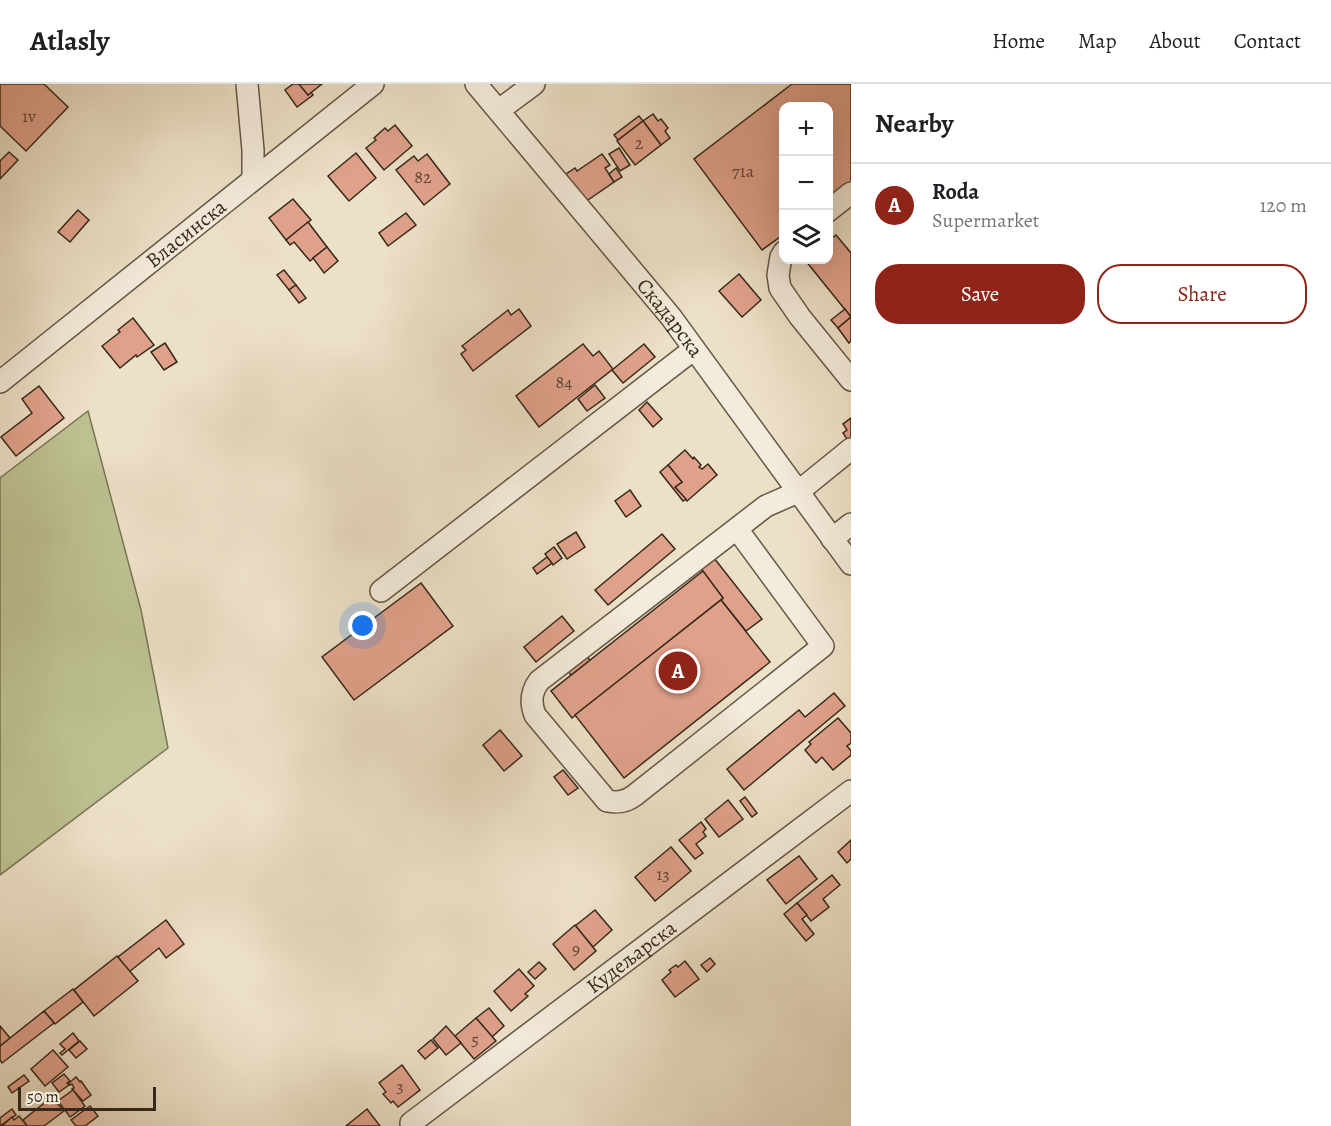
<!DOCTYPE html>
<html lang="en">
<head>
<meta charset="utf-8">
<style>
	body { margin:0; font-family:Alegreya,serif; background:#f6f6f6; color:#202124 }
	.controls { position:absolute; right:18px; top:18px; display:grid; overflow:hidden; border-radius:12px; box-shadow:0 6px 24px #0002 }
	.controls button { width:54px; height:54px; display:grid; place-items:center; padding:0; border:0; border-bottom:2px solid #e0e0e0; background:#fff; color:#202124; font:30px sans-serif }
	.scale { position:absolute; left:18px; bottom:15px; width:138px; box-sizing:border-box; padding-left:6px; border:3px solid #37291a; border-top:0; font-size:16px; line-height:21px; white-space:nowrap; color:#37291a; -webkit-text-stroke:4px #f3ebdb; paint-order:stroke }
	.you { position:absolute; left:363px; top:542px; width:21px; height:21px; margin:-15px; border:4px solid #fff; border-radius:50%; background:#1a73e8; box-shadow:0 0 0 9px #1a73e833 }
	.badge { display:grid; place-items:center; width:39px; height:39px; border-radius:50%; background:#8f2418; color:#fff; font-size:20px; font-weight:700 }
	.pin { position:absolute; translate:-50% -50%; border:3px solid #fff; box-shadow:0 2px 6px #0006 }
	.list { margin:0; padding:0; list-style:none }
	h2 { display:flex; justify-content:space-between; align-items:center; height:78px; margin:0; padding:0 24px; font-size:26px }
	h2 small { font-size:20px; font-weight:400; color:#757577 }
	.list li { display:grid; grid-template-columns:39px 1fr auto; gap:18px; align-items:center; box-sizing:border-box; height:84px; padding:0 24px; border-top:2px solid #e0e0e0 }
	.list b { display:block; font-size:22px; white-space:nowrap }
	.list p { margin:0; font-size:20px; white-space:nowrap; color:#757577 }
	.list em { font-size:20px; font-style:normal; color:#757577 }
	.actions { display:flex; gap:12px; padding:18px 24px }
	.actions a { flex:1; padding:14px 0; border:2px solid #8f2418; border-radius:24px; text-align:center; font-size:21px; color:#8f2418 }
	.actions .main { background:#8f2418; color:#fff }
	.icon { flex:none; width:33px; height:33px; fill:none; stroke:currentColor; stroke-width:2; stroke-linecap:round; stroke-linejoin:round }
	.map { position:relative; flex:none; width:851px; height:1042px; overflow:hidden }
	header { display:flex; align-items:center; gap:36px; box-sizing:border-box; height:84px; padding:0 30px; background:#fff; border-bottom:2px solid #e0e0e0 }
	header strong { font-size:28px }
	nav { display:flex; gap:33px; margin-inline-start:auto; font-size:21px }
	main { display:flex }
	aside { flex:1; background:#fff }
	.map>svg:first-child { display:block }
</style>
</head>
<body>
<header>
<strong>Atlasly</strong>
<nav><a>Home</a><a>Map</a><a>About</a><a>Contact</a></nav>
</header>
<main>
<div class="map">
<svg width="851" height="1042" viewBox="0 0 851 1042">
	<rect width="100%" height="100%" fill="#ece0c7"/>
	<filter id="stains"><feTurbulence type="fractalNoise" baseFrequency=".00333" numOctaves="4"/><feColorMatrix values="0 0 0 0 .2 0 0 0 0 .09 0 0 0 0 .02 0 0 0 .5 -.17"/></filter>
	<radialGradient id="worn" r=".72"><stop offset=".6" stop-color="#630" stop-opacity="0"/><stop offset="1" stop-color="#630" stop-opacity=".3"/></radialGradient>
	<polygon fill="#bdc192" stroke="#7a7556" stroke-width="1.5" points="88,327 141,526 168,664 0,791 0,394"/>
	<g fill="#e0a18b" stroke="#37291a" stroke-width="1.5">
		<polygon points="0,0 44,0 68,23 26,67 0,42"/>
		<polygon points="293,0 299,0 308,11 311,8 313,11 297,23 285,6"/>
		<polygon points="299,0 322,0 308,11"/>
		<polygon points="792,0 851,0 851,98 828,116 828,22 784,22 784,150 762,166 694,75"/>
		<polygon points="653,30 658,37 661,35 668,44 665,47 670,54 661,61 643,37"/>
		<polygon points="639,32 643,37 618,56 614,51"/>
		<polygon points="643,37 661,61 635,81 617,57"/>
		<polygon points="395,41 412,62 384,86 366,64 376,56 374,54 385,44 388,47"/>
		<polygon points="619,64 630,81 620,87 609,70"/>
		<polygon points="9,68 18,76 0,95 0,77"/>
		<polygon points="356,69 376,94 349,117 328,92"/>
		<polygon points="427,70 450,100 424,121 396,86 414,72 418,77"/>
		<polygon points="602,70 610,81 605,84 614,98 585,118 566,90 575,84 577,87"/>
		<polygon points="616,84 622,93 614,98 609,90"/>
		<polygon points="293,115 311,136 286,156 269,134"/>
		<polygon points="78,126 89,136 70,158 58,148"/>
		<polygon points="406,129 416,141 388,162 379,149"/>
		<polygon points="308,138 327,163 310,177 294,158 290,161 286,156"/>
		<polygon points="836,151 851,169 851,233 805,176 828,176 828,157"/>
		<polygon points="327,163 338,177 324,189 313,174"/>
		<polygon points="284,186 296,201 289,206 277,191"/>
		<polygon points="739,190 761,216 742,233 719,207"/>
		<polygon points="296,201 306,214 299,219 289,206"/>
		<polygon points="519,225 531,242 473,287 461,270 466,266 462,262 508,226 511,231"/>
		<polygon points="845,225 851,233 838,244 831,236"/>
		<polygon points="851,233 851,257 849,259 838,244"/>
		<polygon points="133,234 154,261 137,273 136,271 120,284 102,262 120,248 118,246"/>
		<polygon points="165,259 177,278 164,286 151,268"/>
		<polygon points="583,260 593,272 599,267 613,285 539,343 516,312"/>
		<polygon points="644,260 655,273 623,299 612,286"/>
		<polygon points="595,301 605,314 587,327 578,315"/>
		<polygon points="39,302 64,334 16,372 1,353 32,329 22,315"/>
		<polygon points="647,318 662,335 653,343 639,326"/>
		<polygon points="851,334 851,361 843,349 847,346 843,340"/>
		<polygon points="685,366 693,375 694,373 701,381 699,383 702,385 708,380 717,391 687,417 675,403 682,398 668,381"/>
		<polygon points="668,381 682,398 675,403 686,415 683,417 660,388"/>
		<polygon points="630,406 641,422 626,433 615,417"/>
		<polygon points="576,448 585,463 567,475 557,460"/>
		<polygon points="662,450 675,465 608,521 595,506"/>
		<polygon points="554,463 562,474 553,481 545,470"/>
		<polygon points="547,473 552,479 537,490 533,484"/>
		<polygon points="714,474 762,535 746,547 721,516 723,514 700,484"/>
		<polygon points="703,487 723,514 572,634 551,607"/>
		<polygon points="421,499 453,542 354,616 322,573"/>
		<polygon points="721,516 770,578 624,694 575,631"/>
		<polygon points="562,532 574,547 536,578 524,563"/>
		<polygon points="586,572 590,576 571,591 567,586"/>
		<polygon points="834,609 845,622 744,706 727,685 799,626 805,633"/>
		<polygon points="838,634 851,649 851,659 847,662 851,667 851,671 833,686 822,673 816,679 805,666 811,660 809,658"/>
		<polygon points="500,646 522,672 504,687 483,661"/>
		<polygon points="563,686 578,704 568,711 554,693"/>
		<polygon points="745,713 757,729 752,733 740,717"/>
		<polygon points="728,716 743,735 719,753 705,735"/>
		<polygon points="701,738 706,745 703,748 706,752 696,760 703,769 695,775 679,756"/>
		<polygon points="851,756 851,775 847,779 838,768"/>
		<polygon points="671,763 691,787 655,817 635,793"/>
		<polygon points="799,772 817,795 786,820 767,796"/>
		<polygon points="832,791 840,801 823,815 829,823 811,837 797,819"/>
		<polygon points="797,819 807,831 802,835 814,850 806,857 784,830"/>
		<polygon points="595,826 612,846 593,863 575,842"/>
		<polygon points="166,836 184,860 166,874 159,864 129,888 118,873"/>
		<polygon points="575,841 596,867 574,886 553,860"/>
		<polygon points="117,872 138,897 94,932 74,906"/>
		<polygon points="710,874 715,880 707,888 701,881"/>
		<polygon points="685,877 699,895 675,913 662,896 671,888 669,886 676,881 678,883"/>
		<polygon points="539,878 546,885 535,895 528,888"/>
		<polygon points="519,885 534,902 525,910 528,912 511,927 494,907"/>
		<polygon points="73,905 83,918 55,940 44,927"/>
		<polygon points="489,924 504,942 492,953 476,934"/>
		<polygon points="44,927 54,939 2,979 0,976 0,962"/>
		<polygon points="476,934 496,957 474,975 455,952"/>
		<polygon points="0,942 10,954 0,962"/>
		<polygon points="446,942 461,959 446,971 433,955"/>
		<polygon points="73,949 79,957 62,971 60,969 65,965 60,960"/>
		<polygon points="431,956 438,964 425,975 418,967"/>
		<polygon points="80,957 87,965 76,974 69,966"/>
		<polygon points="53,966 68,983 45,1002 31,985"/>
		<polygon points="402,981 420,1006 398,1023 393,1017 391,1019 383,1010 386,1008 379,999"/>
		<polygon points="64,990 70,997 67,999 69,1001 59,1008 52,999"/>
		<polygon points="24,991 29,997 12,1009 8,1003"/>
		<polygon points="76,993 80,998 81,997 91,1011 83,1017 72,1005 74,1004 72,1000 70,1001 69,999"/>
		<polygon points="73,1006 85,1022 70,1033 58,1017"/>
		<polygon points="52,1013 64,1027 44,1042 27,1042 23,1036"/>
		<polygon points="90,1022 98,1032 85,1042 76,1042 71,1036"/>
		<polygon points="12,1025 16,1031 0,1042 0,1034"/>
		<polygon points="367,1025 380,1042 346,1042"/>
		<polygon points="19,1032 27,1042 2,1042 12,1033 14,1036"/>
	</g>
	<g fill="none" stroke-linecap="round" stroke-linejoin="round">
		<defs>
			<g id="minor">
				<polyline points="247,0 253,66 253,95"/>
				<path id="s1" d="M476,0L671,233L851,480"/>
				<polyline points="499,26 534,0"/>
				<polyline points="828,127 851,109"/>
				<polyline points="784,168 781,173 778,191 780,204 800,233 851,296"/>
				<path id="s2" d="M0,298L373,0"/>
				<path d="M737,445L823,562L635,711C626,718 618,719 607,717L535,631C530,618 531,608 539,597L766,422L798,408L851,365"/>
				<polyline points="832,455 851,440"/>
				<polyline points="381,507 694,265"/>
				<path id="s3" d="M411,1039L851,707"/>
			</g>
		</defs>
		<use href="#minor" stroke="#645745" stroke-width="24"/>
		<use href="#minor" stroke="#f3ebdb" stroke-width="21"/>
	</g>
	<g text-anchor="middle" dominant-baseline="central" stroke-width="4.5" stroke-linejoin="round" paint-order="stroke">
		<g font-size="18" fill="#614736">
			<text x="29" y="32">1v</text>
			<text x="639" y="59">2</text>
			<text x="743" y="87">71a</text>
			<text x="423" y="93">82</text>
			<text x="564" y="298">84</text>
			<text x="663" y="790">13</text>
			<text x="576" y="865">9</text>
			<text x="475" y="955">5</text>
			<text x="400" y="1002">3</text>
		</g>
		<g font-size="21" fill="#37291a" stroke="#f3ebdb">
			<text stroke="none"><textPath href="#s2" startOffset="238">Власинска</textPath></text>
			<text stroke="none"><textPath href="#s1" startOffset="304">Скадарска</textPath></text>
			<text stroke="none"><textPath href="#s3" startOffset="276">Кудељарска</textPath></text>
		</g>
	</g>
	<rect width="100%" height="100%" filter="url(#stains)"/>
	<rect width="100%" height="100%" fill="url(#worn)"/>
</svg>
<div class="controls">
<button>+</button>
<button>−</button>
<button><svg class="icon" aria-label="layers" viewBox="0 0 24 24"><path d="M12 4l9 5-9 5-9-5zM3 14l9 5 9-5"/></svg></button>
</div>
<div class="scale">50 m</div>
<div class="you"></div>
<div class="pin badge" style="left:678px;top:587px">A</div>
</div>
<aside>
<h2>Nearby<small></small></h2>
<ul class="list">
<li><span class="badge">A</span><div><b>Roda</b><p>Supermarket</p></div><em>120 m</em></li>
</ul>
<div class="actions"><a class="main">Save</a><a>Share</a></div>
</aside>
</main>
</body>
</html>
